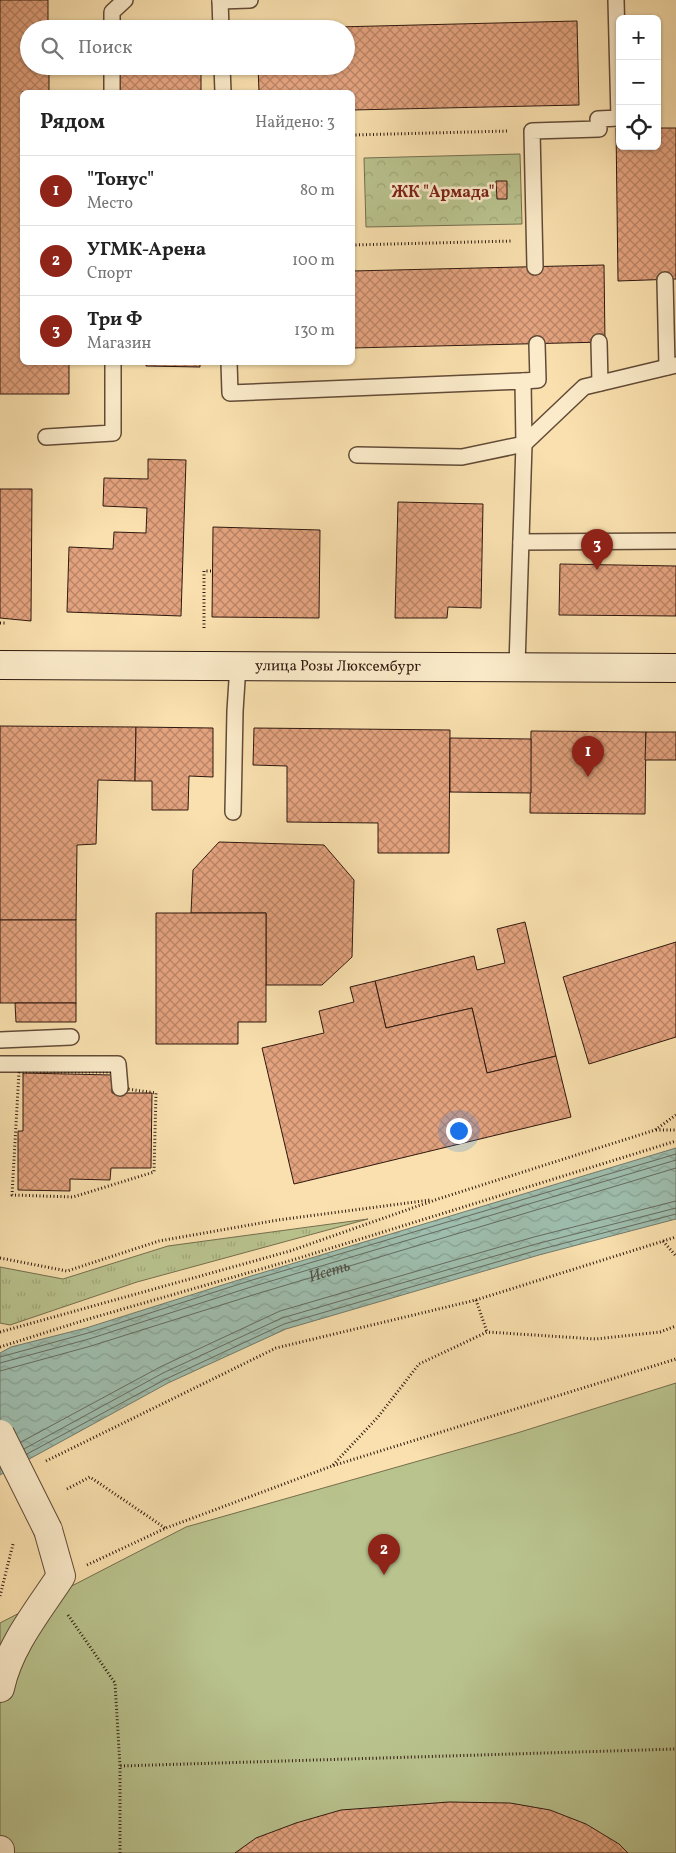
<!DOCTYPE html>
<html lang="ru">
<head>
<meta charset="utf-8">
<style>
	body { margin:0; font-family:Vollkorn,serif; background:#f6f6f6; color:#222 }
	.controls { position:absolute; right:15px; top:15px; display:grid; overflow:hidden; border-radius:8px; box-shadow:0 1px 4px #0004 }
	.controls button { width:45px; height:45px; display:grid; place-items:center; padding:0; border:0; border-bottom:1px solid #e0e0e0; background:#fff; color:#222; font:25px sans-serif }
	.you { position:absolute; left:458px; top:1130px; width:18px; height:18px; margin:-12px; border:4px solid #fff; border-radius:50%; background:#1a73e8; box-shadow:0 0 0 8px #1a73e833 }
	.badge { display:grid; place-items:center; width:32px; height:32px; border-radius:50%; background:#8f2418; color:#fff; font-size:16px; font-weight:700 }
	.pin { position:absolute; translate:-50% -41px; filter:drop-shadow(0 1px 2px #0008) }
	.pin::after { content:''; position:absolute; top:26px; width:18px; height:15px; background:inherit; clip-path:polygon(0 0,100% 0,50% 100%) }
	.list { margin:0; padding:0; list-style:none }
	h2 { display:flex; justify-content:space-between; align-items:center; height:65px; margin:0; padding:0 20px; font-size:21px }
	h2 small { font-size:16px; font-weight:400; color:#767676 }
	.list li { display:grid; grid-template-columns:32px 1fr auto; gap:15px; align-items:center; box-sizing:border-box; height:70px; padding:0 20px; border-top:1px solid #e0e0e0 }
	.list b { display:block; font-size:19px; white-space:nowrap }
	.list p { margin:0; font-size:16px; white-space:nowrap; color:#767676 }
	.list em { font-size:16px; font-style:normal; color:#767676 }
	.icon { flex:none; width:28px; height:28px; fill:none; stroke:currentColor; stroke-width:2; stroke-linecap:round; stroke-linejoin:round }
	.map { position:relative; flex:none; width:676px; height:1853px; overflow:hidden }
	.search { position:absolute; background:#fff; box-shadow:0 1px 4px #0004; left:20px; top:20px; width:335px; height:55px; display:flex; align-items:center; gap:12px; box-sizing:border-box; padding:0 18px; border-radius:28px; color:#767676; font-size:19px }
	.panel { position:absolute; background:#fff; box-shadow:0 1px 4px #0004; left:20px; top:90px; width:335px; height:275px; border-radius:8px }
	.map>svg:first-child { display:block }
</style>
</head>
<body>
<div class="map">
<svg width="676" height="1853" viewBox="0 0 676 1853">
	<defs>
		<pattern id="grass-tufts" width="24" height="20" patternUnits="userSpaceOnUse" patternTransform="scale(1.25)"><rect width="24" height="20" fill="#b9c38e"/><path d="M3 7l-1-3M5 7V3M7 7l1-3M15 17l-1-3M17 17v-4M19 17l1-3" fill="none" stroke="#9fa779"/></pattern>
		<pattern id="forest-crowns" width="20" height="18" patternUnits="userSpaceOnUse" patternTransform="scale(1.25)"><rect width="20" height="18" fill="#b9c38e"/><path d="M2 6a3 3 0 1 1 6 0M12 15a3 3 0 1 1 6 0" fill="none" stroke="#9fa779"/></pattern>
		<pattern id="water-waves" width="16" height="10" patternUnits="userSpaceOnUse" patternTransform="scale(1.25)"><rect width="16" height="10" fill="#9ebdad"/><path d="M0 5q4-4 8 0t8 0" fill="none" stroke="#88a294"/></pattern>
		<pattern id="building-cross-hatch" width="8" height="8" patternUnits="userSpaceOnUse" patternTransform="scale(1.25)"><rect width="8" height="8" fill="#e4a37f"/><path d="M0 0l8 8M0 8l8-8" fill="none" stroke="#b98466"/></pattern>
	</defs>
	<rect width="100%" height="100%" fill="#f9e0ae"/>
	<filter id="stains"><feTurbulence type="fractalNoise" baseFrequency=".004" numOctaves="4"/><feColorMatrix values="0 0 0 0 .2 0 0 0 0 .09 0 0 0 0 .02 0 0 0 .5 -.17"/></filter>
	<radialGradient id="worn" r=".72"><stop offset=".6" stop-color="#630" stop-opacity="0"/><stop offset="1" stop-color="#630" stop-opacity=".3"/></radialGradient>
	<polygon fill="url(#grass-tufts)" stroke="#746e4e" points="368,1219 137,1282 10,1325 0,1323 0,1267 63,1279 168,1246"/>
	<polygon fill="url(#forest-crowns)" stroke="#746e4e" points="520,154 522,224 366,227 364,158"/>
	<polygon fill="#b9c38e" stroke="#746e4e" points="676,1383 676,1853 0,1853 0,1623 186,1527 517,1433"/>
	<polygon fill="url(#water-waves)" stroke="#727b6e" points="676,1148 676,1219 539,1255 286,1329 168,1383 0,1475 0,1353 11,1347 86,1328 248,1277"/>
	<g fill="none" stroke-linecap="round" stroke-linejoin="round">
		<g stroke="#666b5e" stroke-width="1">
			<polyline points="0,1357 88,1333 249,1281 676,1154"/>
			<polyline points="0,1363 89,1339 251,1287 676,1160"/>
			<path id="s1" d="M0,1371L91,1346L253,1295L676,1168"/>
			<polyline points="21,1442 160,1367 280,1311 534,1237 676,1201"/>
			<polyline points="24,1449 163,1373 282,1318 536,1244 676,1208"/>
			<polyline points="27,1454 166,1379 284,1324 538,1250 676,1214"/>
		</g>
	</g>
	<g fill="url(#building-cross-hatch)" stroke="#2f190f">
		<polygon points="0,0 48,0 48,29 29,29 29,66 49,66 49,92 22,92 22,362 69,362 69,394 0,394"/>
		<polygon points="577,21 579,105 352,110 352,92 259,92 258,66 346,66 346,29 257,29"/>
		<polygon points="145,66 201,66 201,92 120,92 120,71 145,71"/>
		<polygon points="616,128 620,128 620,146 657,146 657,128 676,128 676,279 618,281"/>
		<polygon points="496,181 507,181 507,199 497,199"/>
		<polygon points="604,265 605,342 352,348 352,271"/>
		<polygon points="146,362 200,362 200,367 146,366"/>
		<polygon points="148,459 186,460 181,616 67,612 69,547 113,549 114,532 146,533 147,508 103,506 104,478 148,479"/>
		<polygon points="0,489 32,489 31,621 0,618"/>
		<polygon points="398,502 483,504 481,608 448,607 447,618 395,618"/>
		<polygon points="213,527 320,530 319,618 212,617"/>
		<polygon points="560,564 676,566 676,616 559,615"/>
		<polygon points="0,726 136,727 135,781 98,780 96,844 77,845 76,920 0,920"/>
		<polygon points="136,727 213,728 213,777 189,776 188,810 152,810 152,781 135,781"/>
		<polygon points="254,728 450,730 449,853 378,853 378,823 287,822 287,766 253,765"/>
		<polygon points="531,731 646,732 645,814 530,813"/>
		<polygon points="646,732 676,732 676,760 645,760"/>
		<polygon points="450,738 531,739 531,793 450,792"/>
		<polygon points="219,842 324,845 354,880 352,957 322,985 266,985 266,913 191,913 193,870"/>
		<polygon points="156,913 266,913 266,1022 238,1022 238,1044 156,1044"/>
		<rect x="0" y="920" width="76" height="83"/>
		<polygon points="525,922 556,1056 487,1073 472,1008 386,1028 375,981 474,956 477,970 505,963 497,929"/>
		<polygon points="676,942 676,1037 589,1064 563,977"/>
		<polygon points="375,981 386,1028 472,1008 487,1073 556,1056 571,1117 294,1184 262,1048 324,1033 319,1011 354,1002 350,987"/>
		<polygon points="15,1003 76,1003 76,1022 16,1022"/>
		<polygon points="23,1073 112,1075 112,1093 152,1093 151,1168 111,1168 110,1180 70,1179 70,1191 18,1190 18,1131 23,1131"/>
		<polygon points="449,1802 510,1803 550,1810 586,1824 619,1844 628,1853 235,1853 256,1838 296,1823 341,1810"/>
	</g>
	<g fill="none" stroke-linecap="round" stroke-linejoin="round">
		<defs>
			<g id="lane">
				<polyline points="220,0 221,29"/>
				<polyline points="220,1 250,0"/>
				<polyline points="112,29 112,12 125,0"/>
				<polyline points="112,66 112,92"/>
				<polyline points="222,66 223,92"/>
				<polyline points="535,267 532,131 599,129 598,119 619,118 616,0"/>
				<polyline points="665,280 667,367"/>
				<polyline points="599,342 600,383"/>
				<polyline points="229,362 230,393 523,381 524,444 517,666"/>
				<polyline points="523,381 538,380 537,344"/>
				<polyline points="46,437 113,433 113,362"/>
				<polyline points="357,455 462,457 524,444 584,387 676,365"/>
				<polyline points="521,542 676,541"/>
				<polyline points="233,812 235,711 238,665"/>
				<polyline points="0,1040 71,1037"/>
				<polyline points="0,1064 118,1064 120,1088"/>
			</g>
			<g id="street">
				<path d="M0,1688C9,1646 38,1611 61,1576L48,1530"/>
				<polyline points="0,1850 0,1853"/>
			</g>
			<g id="secondary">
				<path id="s2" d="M0,665L676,668"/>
			</g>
		</defs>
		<use href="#lane" stroke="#624b37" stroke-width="18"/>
		<use href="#street" stroke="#624b37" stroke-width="30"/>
		<use href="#secondary" stroke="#2f190f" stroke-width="30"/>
		<g stroke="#2f190f" stroke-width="3" stroke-dasharray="1 2.5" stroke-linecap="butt">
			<polyline points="352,135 509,131"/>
			<polyline points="352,245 512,241"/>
			<polyline points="0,623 6,623"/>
			<polyline points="204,628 204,571 212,571"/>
			<polygon points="19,1072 115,1072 115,1082 120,1088 156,1093 154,1172 73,1197 12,1195"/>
			<polyline points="656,1130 676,1130"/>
			<polyline points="663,1241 676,1256"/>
			<polyline points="0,1258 67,1271 159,1241 278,1220 430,1200"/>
			<polyline points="476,1300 487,1332"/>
			<polyline points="0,1332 290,1251 438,1199 655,1130 676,1115"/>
			<polyline points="0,1347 85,1320 296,1259 676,1141"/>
			<polyline points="46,1461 276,1348 476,1300 676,1237"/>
			<polyline points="333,1465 378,1417 419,1364 487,1332 596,1339 660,1332 676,1326"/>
			<polyline points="67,1489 90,1477 165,1528"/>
			<polyline points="87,1565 166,1528 332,1466 676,1359"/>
			<polyline points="0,1596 13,1544"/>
			<polyline points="68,1615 115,1683 120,1766"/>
			<polyline points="120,1853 120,1766 676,1749"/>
		</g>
		<use href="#lane" stroke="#fbebca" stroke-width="15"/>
		<use href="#street" stroke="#fbebca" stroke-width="28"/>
		<use href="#secondary" stroke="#fbebca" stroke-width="28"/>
		<defs>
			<polyline id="street-bridge" points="0,1434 48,1530"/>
		</defs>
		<use href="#street-bridge" stroke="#624b37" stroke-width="30" stroke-linecap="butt"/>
		<use href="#street-bridge" stroke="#fbebca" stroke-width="28"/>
	</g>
	<g text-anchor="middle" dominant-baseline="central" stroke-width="5" stroke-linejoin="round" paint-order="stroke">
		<g font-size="15" fill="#2f190f" stroke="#fbebca">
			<text stroke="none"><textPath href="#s2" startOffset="338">улица Розы Люксембург</textPath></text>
		</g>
		<g font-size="16" font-weight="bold" fill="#7a1f14" stroke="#fbebca">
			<text x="443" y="193">ЖК "Армада"</text>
		</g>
		<g font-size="16" font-style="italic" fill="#565246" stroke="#fbebca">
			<text stroke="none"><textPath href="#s1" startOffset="344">Исеть</textPath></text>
		</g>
	</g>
	<rect width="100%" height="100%" filter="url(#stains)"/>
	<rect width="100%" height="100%" fill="url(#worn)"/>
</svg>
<div class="controls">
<button>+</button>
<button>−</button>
<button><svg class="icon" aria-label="locate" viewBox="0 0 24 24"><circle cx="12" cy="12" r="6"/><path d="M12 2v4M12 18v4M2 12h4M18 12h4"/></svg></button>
</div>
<div class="you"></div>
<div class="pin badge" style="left:588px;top:777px">1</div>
<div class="pin badge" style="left:384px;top:1575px">2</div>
<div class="pin badge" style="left:597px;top:570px">3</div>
<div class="search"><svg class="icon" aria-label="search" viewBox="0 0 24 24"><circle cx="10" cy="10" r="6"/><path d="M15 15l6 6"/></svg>Поиск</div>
<section class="panel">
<h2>Рядом<small>Найдено: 3</small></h2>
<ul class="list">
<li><span class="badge">1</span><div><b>&quot;Тонус&quot;</b><p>Место</p></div><em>80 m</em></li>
<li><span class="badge">2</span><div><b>УГМК-Арена</b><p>Спорт</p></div><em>100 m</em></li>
<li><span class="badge">3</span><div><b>Три Ф</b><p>Магазин</p></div><em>130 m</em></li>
</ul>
</section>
</div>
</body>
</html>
